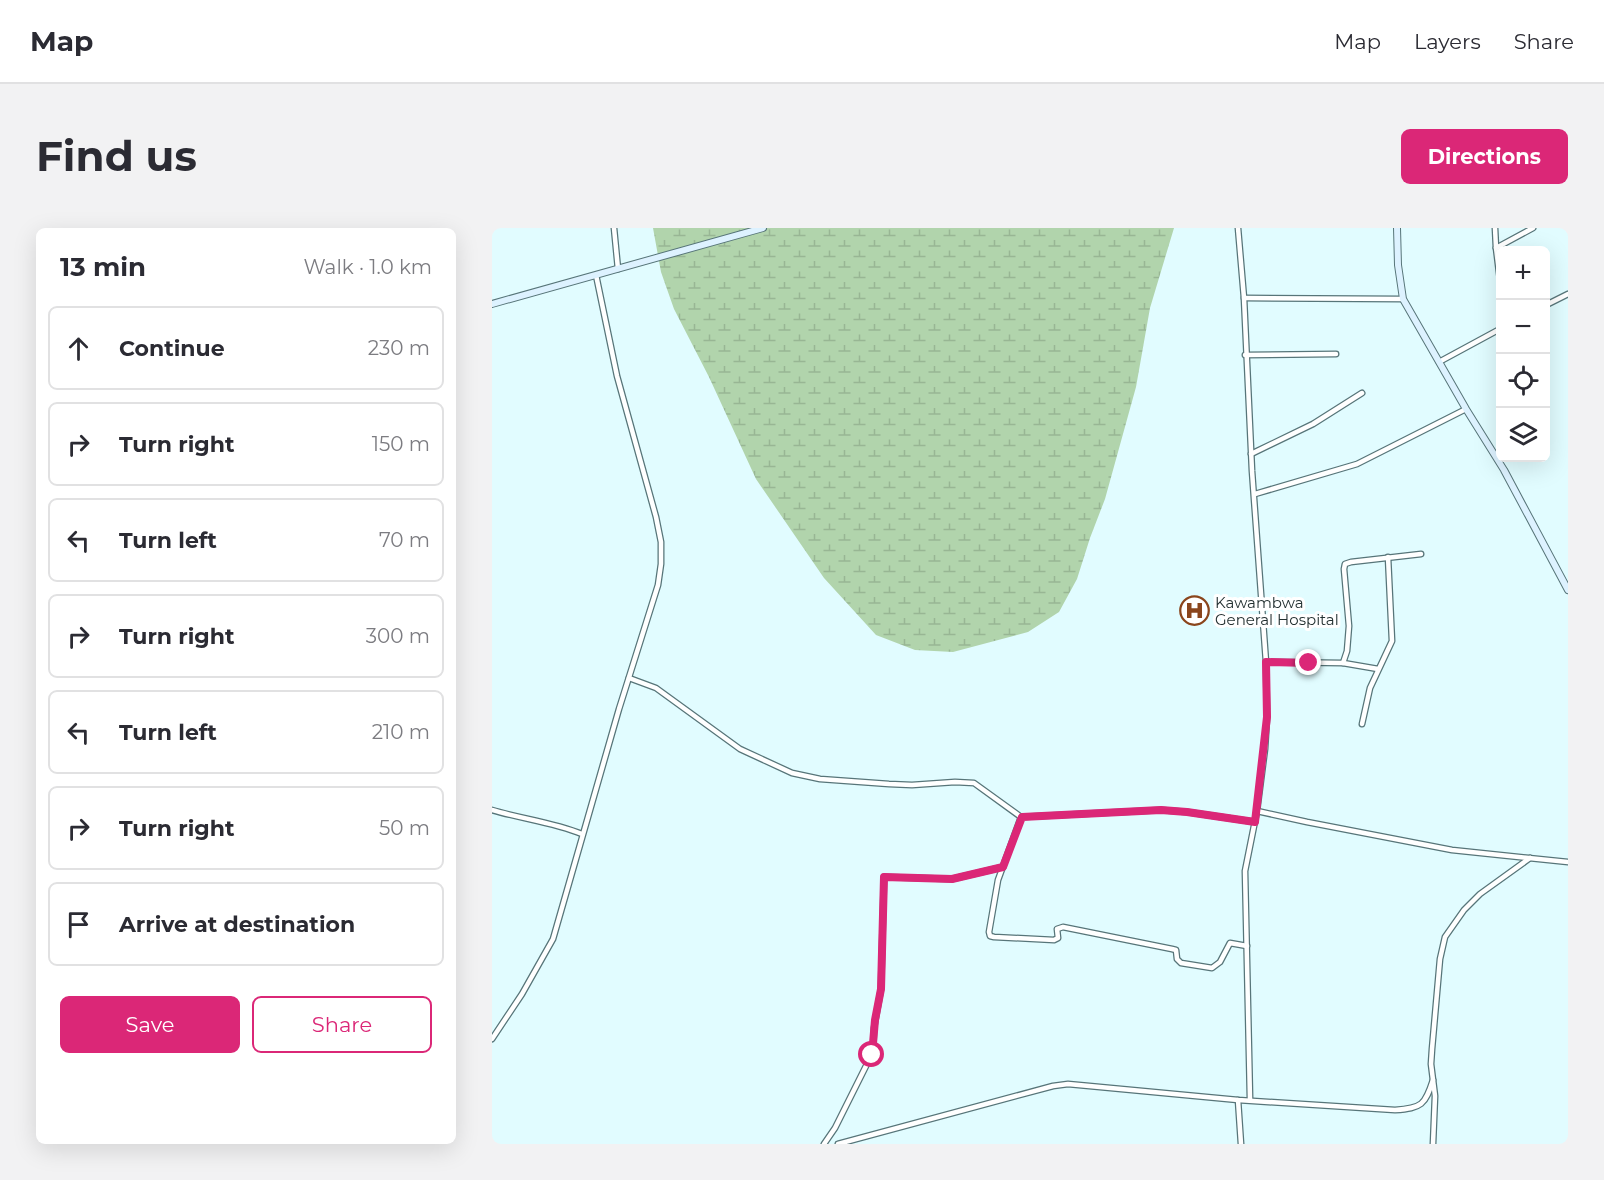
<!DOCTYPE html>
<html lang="en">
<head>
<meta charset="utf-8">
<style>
	body { margin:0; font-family:Montserrat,sans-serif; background:#f2f2f3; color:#2b2b33 }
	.controls { position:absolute; right:18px; top:18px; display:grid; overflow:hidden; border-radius:9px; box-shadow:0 6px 24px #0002 }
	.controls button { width:54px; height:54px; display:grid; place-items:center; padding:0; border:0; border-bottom:2px solid #e1e1e2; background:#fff; color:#2b2b33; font:30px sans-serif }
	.stop { position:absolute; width:18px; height:18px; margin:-14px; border:4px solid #db2777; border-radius:50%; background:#fff }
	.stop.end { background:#db2777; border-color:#fff; box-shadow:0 2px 6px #0008 }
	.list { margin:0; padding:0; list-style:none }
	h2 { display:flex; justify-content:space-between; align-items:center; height:78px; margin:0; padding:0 24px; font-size:26px }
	h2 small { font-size:20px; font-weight:400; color:#7c7c81 }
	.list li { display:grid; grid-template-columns:39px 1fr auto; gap:18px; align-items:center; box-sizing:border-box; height:84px; margin:0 12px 12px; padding:0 12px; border:2px solid #e1e1e2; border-radius:9px }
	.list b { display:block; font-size:22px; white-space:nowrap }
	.list em { font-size:20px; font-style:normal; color:#7c7c81 }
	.actions { display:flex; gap:12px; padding:18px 24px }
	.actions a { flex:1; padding:14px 0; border:2px solid #db2777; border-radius:9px; text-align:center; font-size:21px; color:#db2777 }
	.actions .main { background:#db2777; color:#fff }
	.icon { flex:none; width:33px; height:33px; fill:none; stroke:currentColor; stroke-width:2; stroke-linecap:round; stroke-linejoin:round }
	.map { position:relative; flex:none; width:1076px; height:916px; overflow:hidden; border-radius:9px }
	header { display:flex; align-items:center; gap:36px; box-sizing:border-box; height:84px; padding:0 30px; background:#fff; border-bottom:2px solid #e1e1e2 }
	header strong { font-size:28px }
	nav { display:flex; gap:33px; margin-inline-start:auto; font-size:21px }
	.intro { display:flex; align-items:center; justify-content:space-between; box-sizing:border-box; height:144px; padding:0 36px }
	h1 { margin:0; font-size:42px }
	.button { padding:15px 27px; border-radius:9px; background:#db2777; color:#fff; font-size:21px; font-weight:700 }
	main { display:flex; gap:36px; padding:0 36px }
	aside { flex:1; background:#fff; border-radius:9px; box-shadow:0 6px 24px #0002 }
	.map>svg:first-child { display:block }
</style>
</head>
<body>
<header>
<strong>Map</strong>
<nav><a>Map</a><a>Layers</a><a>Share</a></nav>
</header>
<div class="intro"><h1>Find us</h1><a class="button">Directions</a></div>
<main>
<aside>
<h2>13 min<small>Walk · 1.0 km</small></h2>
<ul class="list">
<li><svg class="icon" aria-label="ahead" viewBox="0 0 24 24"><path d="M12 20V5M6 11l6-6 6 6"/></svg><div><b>Continue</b></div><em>230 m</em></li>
<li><svg class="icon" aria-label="right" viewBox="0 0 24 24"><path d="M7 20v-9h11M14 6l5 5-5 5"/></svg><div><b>Turn right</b></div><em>150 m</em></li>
<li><svg class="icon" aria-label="left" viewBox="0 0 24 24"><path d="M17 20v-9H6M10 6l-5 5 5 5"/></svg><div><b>Turn left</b></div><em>70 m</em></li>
<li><svg class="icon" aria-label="right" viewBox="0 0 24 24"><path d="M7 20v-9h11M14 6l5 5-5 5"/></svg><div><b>Turn right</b></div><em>300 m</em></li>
<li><svg class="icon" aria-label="left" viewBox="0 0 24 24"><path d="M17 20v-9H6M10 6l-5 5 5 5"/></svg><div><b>Turn left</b></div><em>210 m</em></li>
<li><svg class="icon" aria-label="right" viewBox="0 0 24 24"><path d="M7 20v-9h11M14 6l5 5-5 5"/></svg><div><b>Turn right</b></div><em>50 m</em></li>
<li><svg class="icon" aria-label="arrive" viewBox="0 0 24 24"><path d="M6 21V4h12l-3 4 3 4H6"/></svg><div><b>Arrive at destination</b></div></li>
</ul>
<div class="actions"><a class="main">Save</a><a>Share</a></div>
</aside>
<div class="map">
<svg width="1076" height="916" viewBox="0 0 1076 916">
	<defs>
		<pattern id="wetland-marsh" width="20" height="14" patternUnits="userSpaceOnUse" patternTransform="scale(1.5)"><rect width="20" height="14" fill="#b1d4ac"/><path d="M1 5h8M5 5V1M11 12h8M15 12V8" fill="none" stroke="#98b694"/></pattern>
	</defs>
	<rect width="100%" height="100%" fill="#e1fcff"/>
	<polygon fill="url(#wetland-marsh)" points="161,0 682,0 658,80 644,159 613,271 598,310 585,351 567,384 536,404 461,424 423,422 384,407 332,350 264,251 217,149 182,81 169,44"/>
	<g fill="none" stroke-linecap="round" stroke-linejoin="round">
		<defs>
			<g id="minor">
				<polyline points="122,0 126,41"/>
				<polyline points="746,0 752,70 760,243 774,434 775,489 773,521 765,583 753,643 758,871"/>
				<polyline points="1003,0 1004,20 1008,52"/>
				<polyline points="1004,20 1041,0"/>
				<polyline points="752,70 911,71"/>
				<polyline points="1054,77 1076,66"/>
				<polyline points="753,127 844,126"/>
				<polyline points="947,134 1008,101"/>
				<polyline points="759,226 821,196 870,165"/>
				<polyline points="763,266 865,236 974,181"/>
				<polyline points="774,434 851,435 886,441"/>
				<polyline points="851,435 855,423 857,398 852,341 853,336 859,334 929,326"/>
				<polyline points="137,450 164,460 248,521 300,545 328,551 397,556 420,557 463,554 482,555 529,589"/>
				<polyline points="870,496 878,460 900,413 896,329"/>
				<path d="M0,582C30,591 61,594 90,606"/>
				<polyline points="765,583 815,594 960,622 1076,634"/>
				<polyline points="755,718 738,715 728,734 720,740 689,735 685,731 684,722 680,721 571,699 565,701 566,710 562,712 502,709 498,708 497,704 506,652 529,589 669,582 695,584 763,594"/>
				<polyline points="0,811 30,766 61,711 127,481 166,357 169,336 169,314 164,289 125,148 104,47"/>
				<polyline points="746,872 749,916"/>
				<polyline points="332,916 343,900 381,824 382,800 389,761 392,649 460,651 511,639"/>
				<path d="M346,916L561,858L576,856L746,872L903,882C930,880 933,877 941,852"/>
				<polyline points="941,916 943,868 939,836 940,821 948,731 953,709 972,682 988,666 1038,630"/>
			</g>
			<g id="secondary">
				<polyline points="905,0 906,37 911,71 974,181 1012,242 1076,362"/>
				<polyline points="0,76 271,0"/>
			</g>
		</defs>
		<use href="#minor" stroke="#577579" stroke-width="7"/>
		<use href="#secondary" stroke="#577579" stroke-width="8"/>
		<use href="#minor" stroke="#fff" stroke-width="4.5"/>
		<use href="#secondary" stroke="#ddf2ff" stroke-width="6"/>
	</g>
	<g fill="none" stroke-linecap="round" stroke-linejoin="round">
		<polyline stroke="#db2777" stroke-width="8" points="380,827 383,792 389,761 392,649 460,651 511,639 530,589 669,582 695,584 763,594 775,489 774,434 817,435"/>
	</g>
	<defs>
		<symbol id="hospital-ring" viewBox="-11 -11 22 22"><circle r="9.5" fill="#fff" stroke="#8a451c" stroke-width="1.5"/><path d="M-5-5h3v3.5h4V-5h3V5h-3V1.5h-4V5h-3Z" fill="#8a451c"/></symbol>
	</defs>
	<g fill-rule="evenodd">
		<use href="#hospital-ring" x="686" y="366" width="33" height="33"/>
	</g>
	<g text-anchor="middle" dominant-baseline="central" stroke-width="6" stroke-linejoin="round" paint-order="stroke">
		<g font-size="15" fill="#233031" stroke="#fff" text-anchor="start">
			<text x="723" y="374">Kawambwa<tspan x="723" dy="17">General Hospital</tspan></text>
		</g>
	</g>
</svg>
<div class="controls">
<button>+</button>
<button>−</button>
<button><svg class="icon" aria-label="locate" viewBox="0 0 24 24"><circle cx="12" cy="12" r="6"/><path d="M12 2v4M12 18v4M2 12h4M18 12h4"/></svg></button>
<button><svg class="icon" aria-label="layers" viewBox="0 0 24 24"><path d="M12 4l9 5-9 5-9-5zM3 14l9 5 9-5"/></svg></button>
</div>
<div class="stop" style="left:380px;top:827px"></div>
<div class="stop end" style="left:817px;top:435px"></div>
</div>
</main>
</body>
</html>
